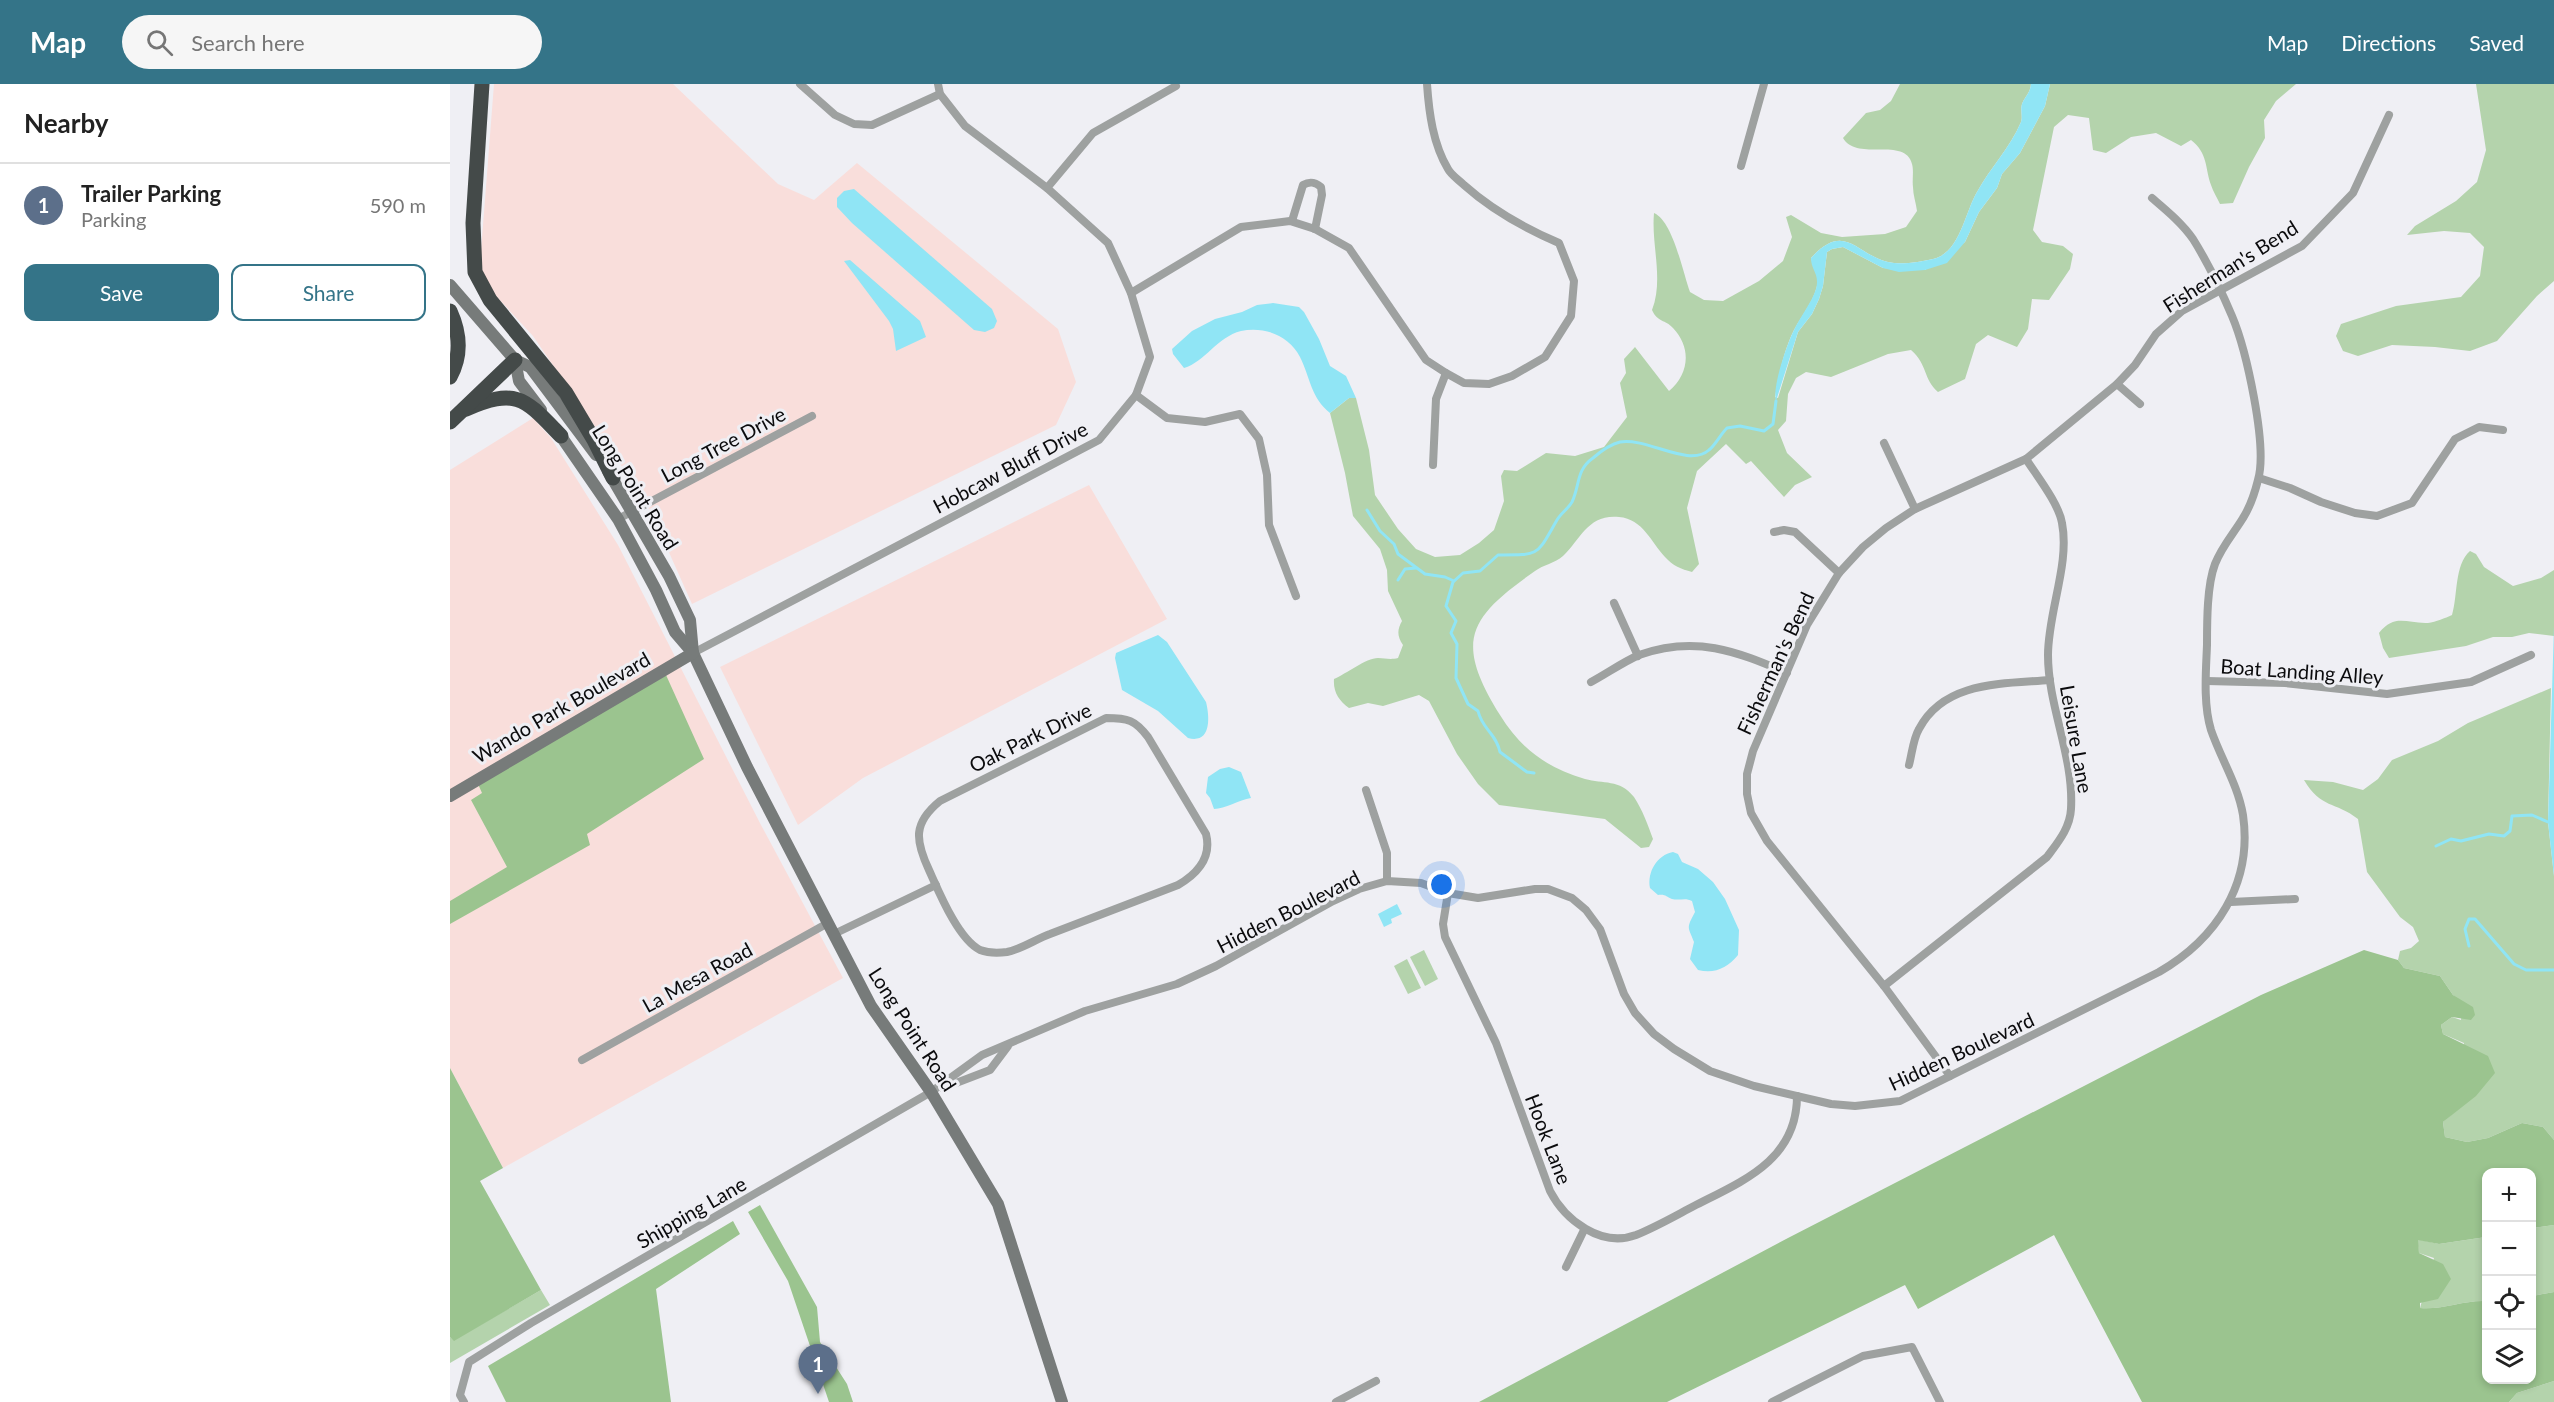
<!DOCTYPE html>
<html lang="en">
<head>
<meta charset="utf-8">
<style>
	body { margin:0; font-family:Lato,sans-serif; background:#f6f6f6; color:#222 }
	.controls { position:absolute; right:18px; bottom:18px; display:grid; overflow:hidden; border-radius:12px; box-shadow:0 3px 9px #0003 }
	.controls button { width:54px; height:54px; display:grid; place-items:center; padding:0; border:0; border-bottom:2px solid #e0e0e0; background:#fff; color:#222; font:30px sans-serif }
	.you { position:absolute; left:992px; top:801px; width:21px; height:21px; margin:-15px; border:4px solid #fff; border-radius:50%; background:#1a73e8; box-shadow:0 0 0 9px #1a73e833 }
	.badge { display:grid; place-items:center; width:39px; height:39px; border-radius:50%; background:#347488; color:#fff; font-size:20px; font-weight:700 }
	.pin { position:absolute; translate:-50% -50px; filter:drop-shadow(0 2px 3px #0008) }
	.pin::after { content:''; position:absolute; top:32px; width:21px; height:18px; background:inherit; clip-path:polygon(0 0,100% 0,50% 100%) }
	.list { margin:0; padding:0; list-style:none }
	h2 { display:flex; justify-content:space-between; align-items:center; height:78px; margin:0; padding:0 24px; font-size:26px }
	h2 small { font-size:20px; font-weight:400; color:#767676 }
	.list li { display:grid; grid-template-columns:39px 1fr auto; gap:18px; align-items:center; box-sizing:border-box; height:84px; padding:0 24px; border-top:2px solid #e0e0e0 }
	.list b { display:block; font-size:22px; white-space:nowrap }
	.list p { margin:0; font-size:20px; white-space:nowrap; color:#767676 }
	.list em { font-size:20px; font-style:normal; color:#767676 }
	.actions { display:flex; gap:12px; padding:18px 24px }
	.actions a { flex:1; padding:14px 0; border:2px solid #347488; border-radius:12px; text-align:center; font-size:21px; color:#347488 }
	.actions .main { background:#347488; color:#fff }
	.icon { flex:none; width:33px; height:33px; fill:none; stroke:currentColor; stroke-width:2; stroke-linecap:round; stroke-linejoin:round }
	.map { position:relative; flex:none; width:2104px; height:1318px; overflow:hidden }
	header { display:flex; align-items:center; gap:36px; box-sizing:border-box; height:84px; padding:0 30px; background:#347488; color:#fff }
	header strong { font-size:28px }
	nav { display:flex; gap:33px; margin-inline-start:auto; font-size:21px }
	.search { width:420px; height:54px; background:#f6f6f6; display:flex; align-items:center; gap:15px; box-sizing:border-box; padding:0 21px; border-radius:33px; color:#767676; font-size:22px }
	main { display:flex }
	aside { flex:1; background:#fff }
	.map>svg:first-child { display:block }
</style>
</head>
<body>
<header>
<strong>Map</strong>
<div class="search"><svg class="icon" aria-label="search" viewBox="0 0 24 24"><circle cx="10" cy="10" r="6"/><path d="M15 15l6 6"/></svg>Search here</div>
<nav><a>Map</a><a>Directions</a><a>Saved</a></nav>
</header>
<main>
<aside>
<h2>Nearby<small></small></h2>
<ul class="list">
<li><span class="badge" style="background:#5c6f8a">1</span><div><b>Trailer Parking</b><p>Parking</p></div><em>590 m</em></li>
</ul>
<div class="actions"><a class="main">Save</a><a>Share</a></div>
</aside>
<div class="map">
<svg width="2104" height="1318" viewBox="0 0 2104 1318">
	<rect width="100%" height="100%" fill="#efeff4"/>
	<g fill="#f9dedb">
		<polygon points="44,0 223,0 328,100 364,116 407,79 608,245 626,298 606,341 242,520 201,428 165,372 83,252 35,200 30,180"/>
		<polygon points="83,334 101,354 168,461 311,741 393,894 53,1084 0,984 0,386"/>
		<polygon points="639,401 717,535 413,694 348,741 270,583"/>
	</g>
	<g fill="#b4d3ac">
		<path d="M1450,0H1581C1580,10 1575,12 1572,20C1570,26 1573,32 1571,38C1560,64 1540,84 1527,108C1515,128 1510,169 1483,175C1470,178 1451,181 1438,178C1405,170 1395,137 1361,174C1363,181 1368,189 1368,196C1366,215 1353,229 1344,246C1334,266 1329,290 1325,313L1328,314L1348,248L1362,230L1369,215L1373,202L1377,168L1382,165L1393,163L1433,184L1475,186L1515,158L1529,128L1547,104L1552,90L1570,69L1595,22L1600,0H1846L1826,17L1814,36L1815,54L1799,83L1783,119L1770,120C1767,114 1763,107 1761,101C1755,84 1758,69 1741,56L1731,62L1706,49L1681,53L1656,69L1643,66L1639,34L1618,31L1604,43L1583,146L1592,158L1613,162L1623,170L1620,185L1599,216L1582,215L1578,245L1567,263L1538,251L1526,260L1515,295L1488,308C1473,295 1478,281 1461,266L1438,270L1381,293L1356,288L1346,294L1338,310L1336,337L1328,346L1337,369L1362,393L1345,401L1334,413L1301,377L1296,380L1276,360L1247,387L1237,424L1249,480L1242,488C1231,485 1223,482 1215,473C1201,458 1193,435 1169,433C1138,430 1131,455 1113,472C1105,479 1093,481 1085,487C1018,534 1004,557 1050,631C1071,665 1097,684 1135,695C1153,700 1170,695 1184,713C1192,725 1198,741 1203,755L1199,763L1191,764L1155,735L1049,721L1028,700L1007,670L979,617L969,611L933,622L918,619L899,624C889,617 883,608 884,595C896,590 916,574 928,574C935,574 940,576 948,574L953,561C947,552 947,546 952,537L938,507L937,486L930,465L903,432L895,389L880,329L899,314H906L919,366L925,411L948,445L966,465L985,473L1010,471L1029,459L1044,446L1054,417L1051,392L1054,386L1067,387L1096,369L1125,372L1154,363L1177,333L1170,299L1176,289L1174,275L1185,263L1219,307C1239,290 1242,264 1223,244C1215,235 1208,239 1202,226C1214,195 1201,161 1204,129C1223,137 1233,189 1240,208L1254,216L1273,217L1309,197L1333,177L1342,153L1336,133L1341,131L1371,149L1392,153L1435,150L1456,143L1467,127C1466,119 1463,111 1463,103C1462,96 1464,87 1462,80C1455,52 1407,78 1393,54L1416,29L1430,26L1441,17Z"/>
		<polygon points="2026,0 2104,0 2104,197 2087,212 2047,257 2020,267 1985,263 1942,261 1908,272 1893,267 1886,252 1891,240 1946,222 2011,213 2030,192 2034,163 2020,149 1994,147 1957,151 1965,142 2006,117 2027,98 2036,66"/>
		<path d="M2020,467L2026,470L2034,483L2063,502L2091,494L2104,486V552L2079,549L2062,553H2043L2016,562L1939,574L1933,564L1929,549C1945,529 1957,540 1978,539C1986,538 1995,534 2002,531C2008,512 2004,481 2020,467Z"/>
		<path d="M2101,604L2098,738L2104,792V1056L2093,1043L2072,1039L2038,1054L2017,1058L1995,1053L1993,1038L2008,1025L2014,959L1993,950L1991,941L2002,933L2011,936L2012,919L2003,911L1990,892L1954,884L1948,876L1950,867L1961,864L1969,857L1963,843L1950,833L1917,788L1908,735C1885,717 1871,725 1854,696L1883,698L1913,706L1928,695L1942,676L1988,657L2018,639Z"/>
		<polygon points="974,866 988,895 975,902 960,873"/>
		<polygon points="957,875 971,904 958,910 944,882"/>
		<polygon points="2104,1141 2104,1208 2082,1212 2082,1144"/>
		<path d="M2036,1153V1217C2013,1216 1993,1226 1970,1224L1984,1174L1969,1169L1967,1155L1989,1160Z"/>
		<polygon points="91,1206 100,1221 0,1279 0,1253 4,1256"/>
		<polygon points="2104,1297 2104,1318 2059,1318 2067,1309"/>
	</g>
	<g fill="#9bc48f">
		<polygon points="216,591 254,675 137,750 140,761 0,840 0,817 57,783 21,716 32,709 28,700"/>
		<path d="M1914,866L1948,876L1954,884L1990,892L2003,911L2023,923L2025,931L2021,936L2002,933L1991,941L1993,950L2038,972L2045,989L2026,1012L1993,1038L1995,1053L2017,1058L2038,1054L2072,1039L2093,1043L2104,1056V1141L2082,1144V1088H2036V1153L1989,1160L1968,1156L1969,1169L1993,1180L2001,1195L1988,1215L1970,1219V1224C1993,1226 2013,1216 2036,1217V1296H2082V1212L2104,1208V1297L2067,1309L2059,1318H1692L1604,1151L1468,1225L1455,1201L1217,1318H1029L1338,1154L1811,911Z"/>
		<polygon points="0,984 53,1084 30,1097 91,1206 4,1257 0,1253"/>
		<polygon points="310,1121 367,1223 370,1258 397,1300 403,1318 379,1318 338,1197 298,1128"/>
		<polygon points="283,1137 290,1150 206,1205 221,1318 56,1318 38,1282"/>
	</g>
	<g fill="#90e5f5">
		<path d="M1581,0H1600L1595,22L1570,69L1552,90L1547,104L1529,128L1515,158L1497,179L1475,186L1449,188L1433,184L1393,163L1382,165L1377,168L1373,202L1369,215L1362,230L1348,248L1326,317C1322,303 1337,260 1344,246C1351,231 1361,220 1366,205C1370,189 1361,187 1361,174C1395,137 1405,170 1438,178C1451,181 1470,178 1483,175C1510,169 1515,128 1527,108C1540,84 1560,64 1571,38C1573,32 1570,26 1572,20C1575,12 1580,10 1581,0Z"/>
		<polygon points="404,105 542,225 547,237 544,244 535,248 524,246 402,139 387,123 387,114 394,107"/>
		<polygon points="400,176 470,237 476,253 446,267 443,245 439,237 394,177"/>
		<path d="M823,219L849,223L854,228L869,255L880,282L896,292L906,314H899L880,329C861,314 860,293 850,273C839,251 813,242 791,247C767,253 755,278 734,284L723,270L722,265L742,247L765,235L792,228L807,221Z"/>
		<polygon points="2104,542 2104,792 2098,738"/>
		<path d="M708,551L717,558L756,618C760,634 761,660 738,654L708,627L672,606L665,574L666,569Z"/>
		<path d="M779,683L791,688L801,714C789,716 775,725 764,725L760,714L756,709L758,693L770,685Z"/>
		<path d="M1223,768L1228,770L1232,778L1248,785L1263,798L1275,815L1289,846L1288,871C1277,884 1265,890 1248,886L1240,875L1244,858C1238,842 1236,845 1245,828L1242,817C1235,813 1230,817 1222,815C1216,813 1216,810 1208,811L1200,804C1197,788 1207,771 1223,768Z"/>
		<polygon points="947,820 952,830 941,835 942,839 934,843 928,830"/>
	</g>
	<g fill="none" stroke-linecap="round" stroke-linejoin="round">
		<g stroke="#90e5f5" stroke-width="3">
			<polyline points="917,426 930,447 944,460 948,470 975,490 995,493 1004,497"/>
			<polyline points="948,496 955,485 966,484"/>
			<path d="M1084,689L1077,688L1050,668C1046,649 1032,645 1028,627L1018,620L1006,594L1007,560L1001,549L1006,537L996,522L1003,498L1013,489L1030,487L1048,471C1091,471 1086,472 1107,436C1111,429 1118,425 1122,418C1130,401 1126,386 1143,374C1150,368 1161,360 1170,358C1196,353 1239,384 1259,366C1266,360 1270,351 1277,344L1290,342L1314,347L1323,340L1326,317"/>
			<polyline points="1986,762 2001,755 2011,757 2039,750 2054,752 2060,747 2062,732 2082,731 2098,738"/>
			<polyline points="2019,862 2015,845 2019,835 2025,835 2064,880 2076,886 2104,886"/>
		</g>
		<g stroke="#9ea1a0" stroke-width="8">
			<polyline points="350,0 385,31 404,40 422,41 490,10"/>
			<path d="M977,0C979,29 983,60 998,85C1001,91 1009,96 1014,101C1042,126 1074,144 1109,159L1124,197L1121,232L1095,273L1062,292L1039,300L1014,299L996,289"/>
			<polyline points="1291,82 1314,0"/>
			<polyline points="597,104 643,49 726,2"/>
			<path d="M842,137L853,101C860,97 865,98 871,103L872,111L865,145"/>
			<polyline points="681,209 791,143 840,137 865,145 899,164 976,276 996,289 986,315 983,381"/>
			<polyline points="1667,300 1690,320"/>
			<polyline points="686,311 717,334 755,338 790,330 809,355 817,391 819,441 846,512"/>
			<polyline points="1434,359 1465,425"/>
			<polyline points="1809,394 1840,404 1871,418 1905,429 1927,432 1962,419 2005,355 2029,343 2053,346"/>
			<polyline points="168,435 362,332"/>
			<polyline points="1324,448 1334,446 1345,448 1389,489"/>
			<polyline points="1164,519 1188,572"/>
			<polyline points="243,569 649,356 686,311 700,273 681,209 658,159 597,104 515,42 490,10 488,0"/>
			<polyline points="1757,597 1835,599 1937,610 2021,598 2081,571"/>
			<path d="M1141,598C1156,590 1173,578 1189,571C1245,551 1286,567 1337,589"/>
			<path d="M656,634C678,634 685,636 698,653L756,750C762,774 747,790 728,801C686,817 642,834 600,850C586,855 572,865 557,868C549,869 538,869 530,866C508,855 489,808 479,786C465,756 463,739 490,717Z"/>
			<path d="M1459,681C1462,670 1463,655 1469,645C1494,597 1552,600 1600,596"/>
			<polyline points="916,706 937,769 937,797"/>
			<path d="M998,809L993,840L995,853L1046,959L1100,1107C1115,1136 1151,1164 1186,1151C1206,1143 1225,1132 1244,1122C1293,1097 1347,1076 1347,1012"/>
			<polyline points="1781,818 1845,815"/>
			<polyline points="384,850 486,801"/>
			<path d="M1434,902L1597,773C1608,758 1620,744 1621,725C1624,672 1598,623 1598,571C1598,528 1620,480 1612,439C1609,420 1587,392 1576,375"/>
			<polyline points="132,976 378,839"/>
			<polyline points="1500,992 1434,902 1317,757 1301,729 1297,710 1297,690 1303,667 1357,541 1389,489 1413,463 1436,444 1465,425 1576,375 1667,300 1685,281 1706,250 1732,227 1852,162 1903,109 1939,31"/>
			<polyline points="493,1004 540,986 558,962"/>
			<polyline points="1116,1183 1134,1146"/>
			<path d="M14,1318L10,1311L19,1278L81,1239L481,1008L532,971L635,927L727,900L766,882L883,817L909,805L937,797L971,799L998,809L1028,814L1085,805H1098L1122,814L1136,826L1150,845L1174,910L1185,929L1204,950L1224,965L1260,987L1304,1002L1381,1020L1405,1022L1450,1017L1709,888C1766,855 1803,800 1793,731C1788,701 1771,675 1761,646C1753,620 1756,587 1757,561C1757,537 1757,501 1765,480C1772,462 1784,449 1793,434C1800,423 1805,408 1808,396C1818,362 1796,265 1782,232C1771,206 1758,179 1743,155C1732,139 1716,126 1702,114"/>
			<polyline points="886,1318 926,1297"/>
			<polyline points="1322,1318 1413,1272 1462,1263 1490,1318"/>
		</g>
		<g stroke="#777b7a" stroke-width="12">
			<polyline points="0,201 65,276 80,283 146,371"/>
			<polyline points="65,276 69,297 91,326"/>
			<polyline points="106,345 168,435 206,506 225,548 243,569 297,683 421,922 481,1008 548,1120 612,1318"/>
			<polyline points="158,387 219,492 240,536 243,569"/>
			<polyline points="0,712 243,569"/>
		</g>
		<g stroke="#444a49" stroke-width="15">
			<polyline points="32,0 23,139 25,188 40,216 116,309 144,356 163,394"/>
			<path d="M0,227C10,249 12,271 0,293"/>
			<path d="M16,325C68,303 75,315 111,352"/>
			<polyline points="0,338 65,276"/>
		</g>
	</g>
	<g text-anchor="middle" dominant-baseline="central" stroke-width="6" stroke-linejoin="round" paint-order="stroke">
		<g font-size="20" fill="#0b0b0d" stroke="#efeff4">
			<text transform="translate(1780 182) rotate(-32)">Fisherman's Bend</text>
			<text transform="translate(273 360) rotate(-28)">Long Tree Drive</text>
			<text transform="translate(560 383) rotate(-28)">Hobcaw Bluff Drive</text>
			<text transform="translate(186 403) rotate(58)">Long Point Road</text>
			<text transform="translate(1325 579) rotate(-65)">Fisherman's Bend</text>
			<text transform="translate(1852 587) rotate(4)">Boat Landing Alley</text>
			<text transform="translate(111 623) rotate(-30)">Wando Park Boulevard</text>
			<text transform="translate(580 653) rotate(-26)">Oak Park Drive</text>
			<text transform="translate(1627 655) rotate(80)">Leisure Lane</text>
			<text transform="translate(838 827) rotate(-27)">Hidden Boulevard</text>
			<text transform="translate(247 893) rotate(-29)">La Mesa Road</text>
			<text transform="translate(463 945) rotate(57)">Long Point Road</text>
			<text transform="translate(1511 967) rotate(-25)">Hidden Boulevard</text>
			<text transform="translate(1099 1055) rotate(69)">Hook Lane</text>
			<text transform="translate(241 1128) rotate(-30)">Shipping Lane</text>
		</g>
	</g>
</svg>
<div class="controls">
<button>+</button>
<button>−</button>
<button><svg class="icon" aria-label="locate" viewBox="0 0 24 24"><circle cx="12" cy="12" r="6"/><path d="M12 2v4M12 18v4M2 12h4M18 12h4"/></svg></button>
<button><svg class="icon" aria-label="layers" viewBox="0 0 24 24"><path d="M12 4l9 5-9 5-9-5zM3 14l9 5 9-5"/></svg></button>
</div>
<div class="you"></div>
<div class="pin badge" style="left:368px;top:1310px;background:#5c6f8a">1</div>
</div>
</main>
</body>
</html>
